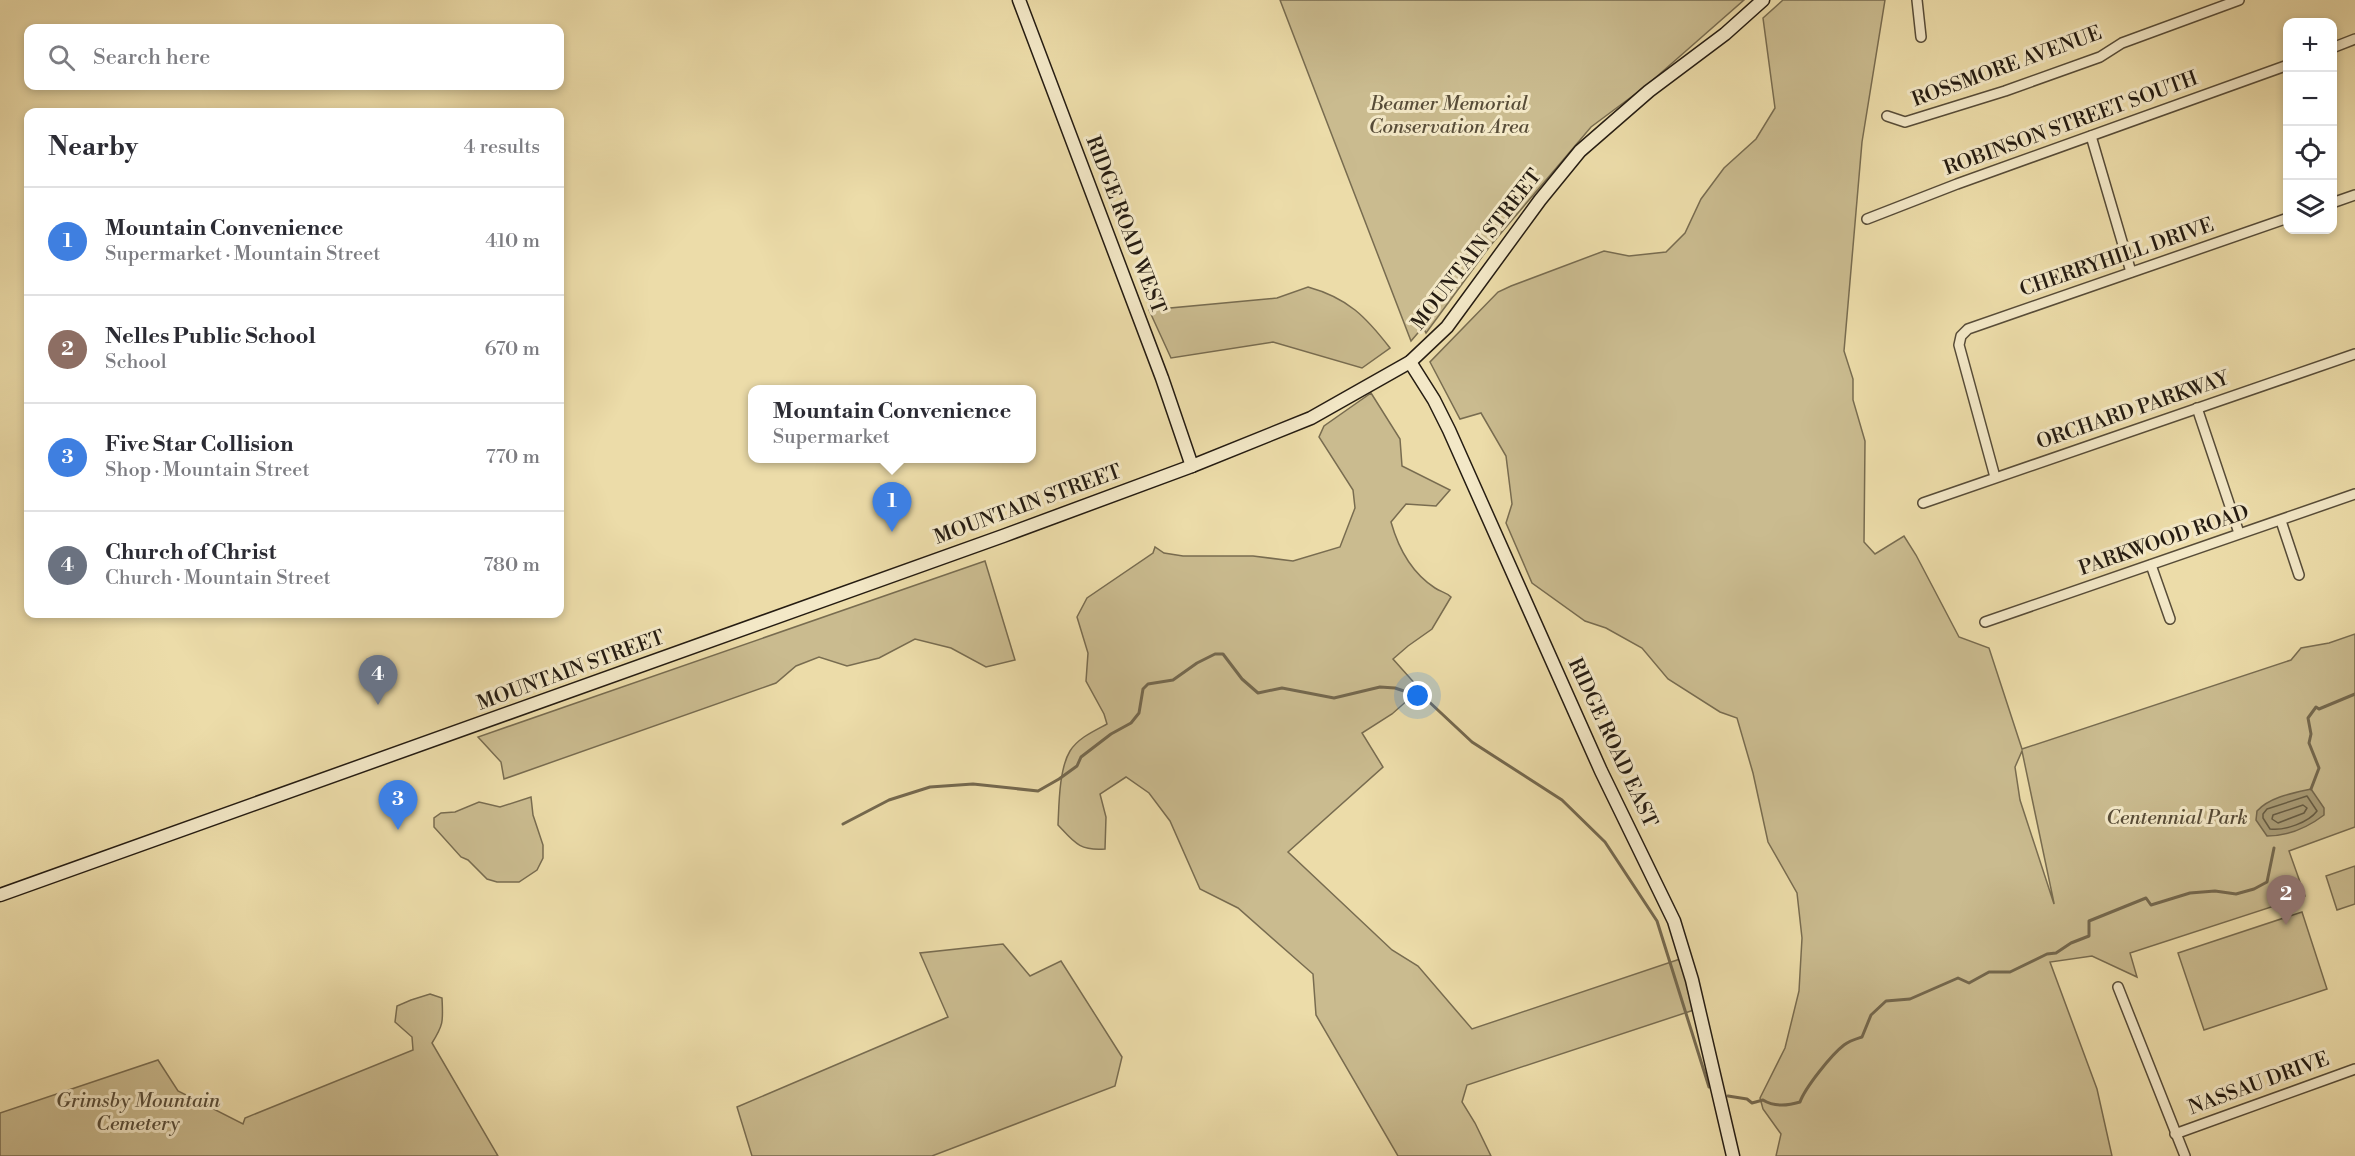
<!DOCTYPE html>
<html lang="en">
<head>
<meta charset="utf-8">
<style>
	body { margin:0; font-family:"Libre Bodoni",serif; background:#f7f7f7; color:#2b2b33 }
	.controls { position:absolute; right:18px; top:18px; display:grid; overflow:hidden; border-radius:12px; box-shadow:0 3px 9px #0003 }
	.controls button { width:54px; height:54px; display:grid; place-items:center; padding:0; border:0; border-bottom:2px solid #e1e1e2; background:#fff; color:#2b2b33; font:30px sans-serif }
	.you { position:absolute; left:1418px; top:696px; width:21px; height:21px; margin:-15px; border:4px solid #fff; border-radius:50%; background:#1a73e8; box-shadow:0 0 0 9px #1a73e833 }
	.badge { display:grid; place-items:center; width:39px; height:39px; border-radius:50%; background:#b45309; color:#fff; font-size:20px; font-weight:700 }
	.pin { position:absolute; translate:-50% -50px; filter:drop-shadow(0 2px 3px #0008) }
	.pin::after { content:''; position:absolute; top:32px; width:21px; height:18px; background:inherit; clip-path:polygon(0 0,100% 0,50% 100%) }
	.popup { position:absolute; left:748px; top:385px; width:288px; height:78px; box-sizing:border-box; display:grid; place-content:center; border-radius:12px; background:#fff; filter:drop-shadow(0 2px 4px #0005); font-size:20px; white-space:nowrap; color:#7c7c81 }
	.popup b { font-size:22px; color:#2b2b33 }
	.popup::after { content:''; position:absolute; left:50%; top:100%; margin-left:-12px; border:12px solid transparent; border-top-color:#fff }
	.list { margin:0; padding:0; list-style:none }
	h2 { display:flex; justify-content:space-between; align-items:center; height:78px; margin:0; padding:0 24px; font-size:26px }
	h2 small { font-size:20px; font-weight:400; color:#7c7c81 }
	.list li { display:grid; grid-template-columns:39px 1fr auto; gap:18px; align-items:center; box-sizing:border-box; height:108px; padding:0 24px; border-top:2px solid #e1e1e2 }
	.list b { display:block; font-size:22px; white-space:nowrap }
	.list p { margin:0; font-size:20px; white-space:nowrap; color:#7c7c81 }
	.list em { font-size:20px; font-style:normal; color:#7c7c81 }
	.icon { flex:none; width:33px; height:33px; fill:none; stroke:currentColor; stroke-width:2; stroke-linecap:round; stroke-linejoin:round }
	.map { position:relative; flex:none; width:2355px; height:1156px; overflow:hidden }
	.search { position:absolute; background:#fff; box-shadow:0 3px 9px #0003; left:24px; top:24px; width:540px; height:66px; display:flex; align-items:center; gap:15px; box-sizing:border-box; padding:0 21px; border-radius:12px; color:#7c7c81; font-size:22px }
	.panel { position:absolute; background:#fff; box-shadow:0 3px 9px #0003; left:24px; top:108px; width:540px; height:510px; border-radius:12px }
	.map>svg:first-child { display:block }
</style>
</head>
<body>
<div class="map">
<svg width="2355" height="1156" viewBox="0 0 2355 1156">
	<rect width="100%" height="100%" fill="#ecdca9"/>
	<filter id="stains"><feTurbulence type="fractalNoise" baseFrequency=".00333" numOctaves="4"/><feColorMatrix values="0 0 0 0 .2 0 0 0 0 .09 0 0 0 0 .02 0 0 0 .5 -.17"/></filter>
	<radialGradient id="worn" r=".72"><stop offset=".6" stop-color="#630" stop-opacity="0"/><stop offset="1" stop-color="#630" stop-opacity=".3"/></radialGradient>
	<g fill="#cabb8f" stroke="#786c50" stroke-width="1.5" fill-rule="evenodd">
		<polygon points="1280,0 1744,0 1646,86 1591,127 1490,246 1426,333 1423,327 1411,341"/>
		<path d="M1783,0H1885L1862,142L1844,351L1853,379V400L1865,441L1864,542L1875,554L1904,536L1916,555L1959,637L1989,648L2022,749L2291,660L2301,648L2329,643L2355,634V827L2289,851L2305,896L2130,953L2137,977L2092,956L2050,962L2097,1089L2112,1156H1776L1781,1134L1763,1109L1760,1098L1785,1048L1799,991L1802,938L1797,893L1768,842L1753,773L1737,718L1720,712L1668,679L1642,648L1606,628L1585,621L1532,583L1506,523L1512,504L1506,456L1481,413L1460,419L1430,362L1498,292L1511,286L1604,251L1629,256L1666,252L1685,233L1701,199L1724,168L1756,139L1775,108L1763,18ZM2022,751L2054,903V904L2020,800L2015,767Z"/>
		<path d="M1308,287C1348,298 1366,317 1390,348L1362,368L1273,342L1171,358L1149,310L1277,298Z"/>
		<path d="M1371,393L1400,439L1402,466L1450,490L1436,506L1406,504L1391,522C1398,547 1412,573 1435,588C1441,592 1446,592 1451,597L1432,629L1408,646L1393,659L1418,687V691L1392,714L1362,733L1383,767L1288,852L1392,950L1418,966L1472,1029L1683,958L1694,1010L1467,1085L1462,1102L1475,1123L1491,1156H1398L1316,1015L1313,974L1238,908L1200,889L1170,821L1149,793L1126,777L1100,794L1106,817L1105,849C1079,851 1074,842 1058,825C1059,805 1059,769 1070,751C1078,738 1094,731 1107,724L1104,714L1086,681L1088,653L1077,617L1087,598L1153,553L1155,547L1164,553L1183,556H1253L1293,561L1340,547L1355,508L1353,490L1319,437L1324,426Z"/>
		<polygon points="985,561 1015,660 986,667 951,648 915,639 879,658 847,666 819,657 796,666 776,683 504,779 501,762 478,737"/>
		<polygon points="531,797 533,815 543,845 543,858 537,870 519,882 497,882 487,879 468,860 461,857 434,827 434,818 441,813 455,812 479,802 500,807"/>
		<polygon points="2355,866 2355,904 2337,910 2326,876"/>
		<polygon points="2302,912 2327,989 2204,1030 2178,953"/>
		<polygon points="1003,944 1030,976 1061,961 1122,1057 1115,1086 932,1156 752,1156 737,1107 948,1017 920,953"/>
		<path d="M430,994L442,998C443,1021 444,1024 432,1043L498,1156H0V1113L158,1060L178,1091L243,1124L245,1118L413,1050L412,1037L395,1022L397,1006L411,1000Z"/>
	</g>
	<path fill="#a89b76" stroke="#74684e" stroke-width="1.5" d="M2311,789L2324,808V815C2307,828 2288,836 2267,836L2256,820L2257,811C2270,797 2293,793 2311,789Z"/>
	<g fill="none" stroke-linecap="round" stroke-linejoin="round">
		<g stroke="#665c44" stroke-width="1.5">
			<path d="M2307,796L2317,811C2309,822 2285,831 2270,829L2263,818V814L2267,809Z"/>
			<polygon points="2303,805 2307,808 2304,813 2278,823 2272,819 2273,815"/>
		</g>
		<g stroke="#74684e" stroke-width="3">
			<polyline points="2311,789 2319,768 2309,743 2311,734 2308,718 2316,707 2319,709 2355,694"/>
			<polyline points="843,824 889,800 930,787 973,784 1038,791 1059,779 1077,766 1081,757 1111,734 1131,723 1139,713 1143,689 1148,684 1173,680 1197,663 1215,654 1223,654 1242,679 1258,693 1282,688 1334,698 1380,687 1395,688 1425,698 1472,742 1562,800 1605,842 1657,921 1709,1087"/>
			<path d="M1728,1096L1747,1099L1752,1103L1763,1100C1774,1107 1787,1106 1800,1102C1805,1088 1831,1055 1844,1045C1849,1041 1856,1039 1862,1037L1871,1015L1886,1001L1910,999L1958,978L1969,983L1989,972H2010L2047,954L2056,953L2071,943L2089,936V921L2146,898L2151,905L2190,893L2215,891L2236,894L2254,889L2267,882L2274,848"/>
		</g>
		<defs>
			<g id="street">
				<polyline points="1917,0 1921,37"/>
				<polyline points="2332,48 2355,39"/>
				<polyline points="1887,116 1905,122 2005,91 2100,57 2122,43 2239,0"/>
				<polyline points="2091,136 2131,272"/>
				<polyline points="2332,203 2355,195"/>
				<polyline points="1867,219 1957,184 2288,65"/>
				<polyline points="2197,408 2239,533"/>
				<polyline points="1995,477 1959,345 1961,336 1968,329 2288,218"/>
				<polyline points="1923,503 2355,354"/>
				<polyline points="2281,521 2299,575"/>
				<polyline points="2151,565 2170,619"/>
				<polyline points="1985,622 2355,494"/>
				<polyline points="2118,987 2185,1156"/>
				<polyline points="2175,1134 2355,1069"/>
			</g>
			<g id="secondary">
				<polyline points="1019,0 1162,378 1192,466"/>
				<polyline points="1410,362 1434,400 1449,430 1601,771 1674,921 1692,980 1733,1156"/>
				<polyline points="0,895 1003,536 1192,466 1311,418 1410,362 1447,327 1540,200 1580,151 1649,91 1725,34 1763,0"/>
			</g>
		</defs>
		<use href="#street" stroke="#574c38" stroke-width="12"/>
		<use href="#secondary" stroke="#251c12" stroke-width="15"/>
		<use href="#street" stroke="#f3e8c7" stroke-width="9"/>
		<use href="#secondary" stroke="#f3e8c7" stroke-width="12"/>
	</g>
	<g text-anchor="middle" dominant-baseline="central" stroke-width="6" stroke-linejoin="round" paint-order="stroke">
		<g font-size="20" fill="#251c12" stroke="#f3e8c7">
			<text transform="translate(2007 67) rotate(-20)">ROSSMORE AVENUE</text>
			<text transform="translate(2071 124) rotate(-20)">ROBINSON STREET SOUTH</text>
			<text transform="translate(1125 225) rotate(69)">RIDGE ROAD WEST</text>
			<text transform="translate(1477 250) rotate(-52)">MOUNTAIN STREET</text>
			<text transform="translate(2117 258) rotate(-19)">CHERRYHILL DRIVE</text>
			<text transform="translate(2133 411) rotate(-19)">ORCHARD PARKWAY</text>
			<text transform="translate(1028 505) rotate(-20)">MOUNTAIN STREET</text>
			<text transform="translate(2164 541) rotate(-19)">PARKWOOD ROAD</text>
			<text transform="translate(571 671) rotate(-20)">MOUNTAIN STREET</text>
			<text transform="translate(1612 743) rotate(65)">RIDGE ROAD EAST</text>
			<text transform="translate(2259 1084) rotate(-20)">NASSAU DRIVE</text>
		</g>
		<g font-size="20" font-style="italic" fill="#574c38" stroke="#f3e8c7">
			<text x="1449" y="104">Beamer Memorial<tspan x="1449" dy="23">Conservation Area</tspan></text>
			<text x="2177" y="818">Centennial Park</text>
			<text x="138" y="1101">Grimsby Mountain<tspan x="138" dy="23">Cemetery</tspan></text>
		</g>
	</g>
	<rect width="100%" height="100%" filter="url(#stains)"/>
	<rect width="100%" height="100%" fill="url(#worn)"/>
</svg>
<div class="controls">
<button>+</button>
<button>−</button>
<button><svg class="icon" aria-label="locate" viewBox="0 0 24 24"><circle cx="12" cy="12" r="6"/><path d="M12 2v4M12 18v4M2 12h4M18 12h4"/></svg></button>
<button><svg class="icon" aria-label="layers" viewBox="0 0 24 24"><path d="M12 4l9 5-9 5-9-5zM3 14l9 5 9-5"/></svg></button>
</div>
<div class="you"></div>
<div class="pin badge" style="left:892px;top:532px;background:#3f7fe0">1</div>
<div class="popup"><b>Mountain Convenience</b>Supermarket</div>
<div class="pin badge" style="left:2286px;top:925px;background:#8d6e63">2</div>
<div class="pin badge" style="left:398px;top:830px;background:#3f7fe0">3</div>
<div class="pin badge" style="left:378px;top:705px;background:#6b7280">4</div>
<div class="search"><svg class="icon" aria-label="search" viewBox="0 0 24 24"><circle cx="10" cy="10" r="6"/><path d="M15 15l6 6"/></svg>Search here</div>
<section class="panel">
<h2>Nearby<small>4 results</small></h2>
<ul class="list">
<li><span class="badge" style="background:#3f7fe0">1</span><div><b>Mountain Convenience</b><p>Supermarket · Mountain Street</p></div><em>410 m</em></li>
<li><span class="badge" style="background:#8d6e63">2</span><div><b>Nelles Public School</b><p>School</p></div><em>670 m</em></li>
<li><span class="badge" style="background:#3f7fe0">3</span><div><b>Five Star Collision</b><p>Shop · Mountain Street</p></div><em>770 m</em></li>
<li><span class="badge" style="background:#6b7280">4</span><div><b>Church of Christ</b><p>Church · Mountain Street</p></div><em>780 m</em></li>
</ul>
</section>
</div>
</body>
</html>
